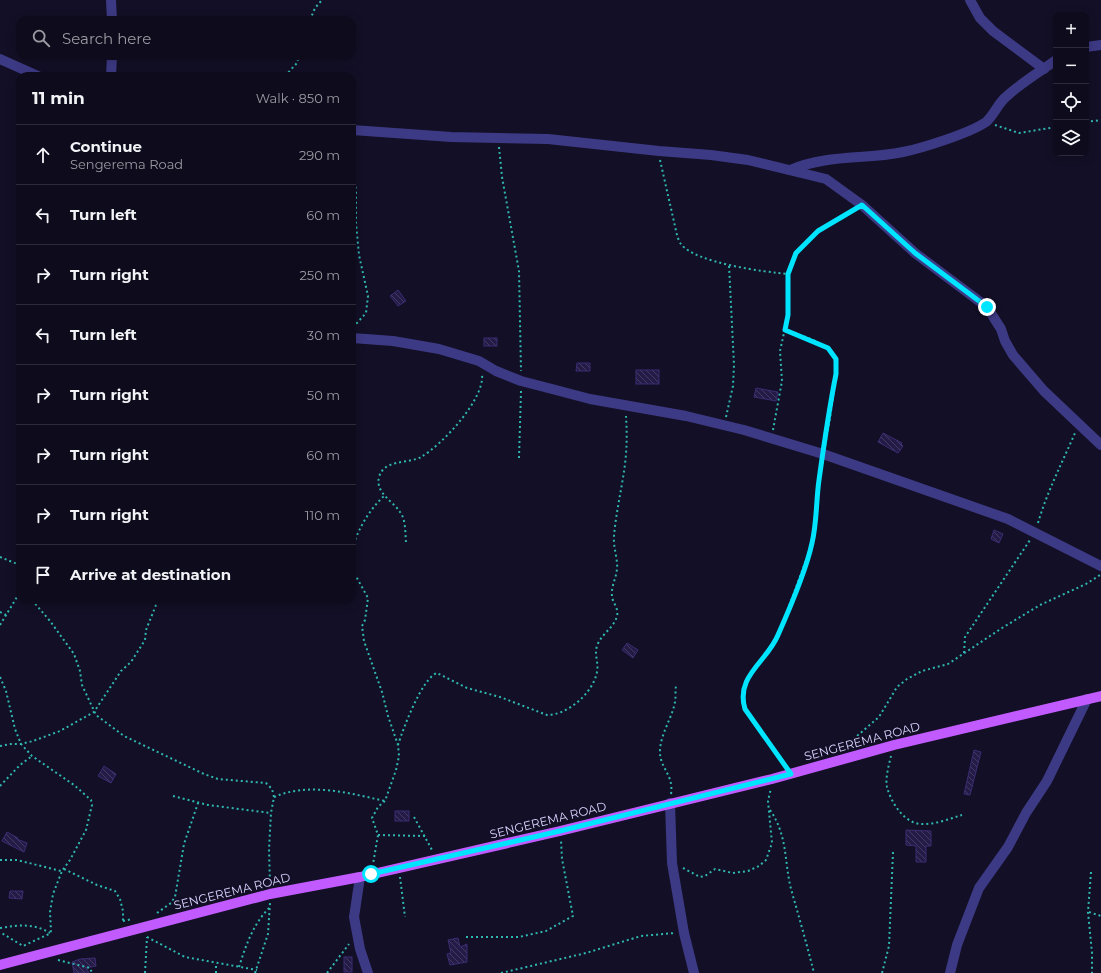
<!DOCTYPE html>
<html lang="en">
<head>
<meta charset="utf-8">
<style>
	body { margin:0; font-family:Montserrat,sans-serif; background:#1c1929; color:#f1f3f6 }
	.controls { position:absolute; right:12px; top:12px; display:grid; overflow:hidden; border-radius:8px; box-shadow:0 2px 10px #0003 }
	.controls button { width:36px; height:36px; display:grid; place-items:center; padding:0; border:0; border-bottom:1px solid #2e2b3b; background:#0e0b1c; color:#f1f3f6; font:20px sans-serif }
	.stop { position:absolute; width:12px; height:12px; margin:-9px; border:3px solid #00e5ff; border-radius:50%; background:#fff }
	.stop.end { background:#00e5ff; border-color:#fff; box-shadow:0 1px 4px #0008 }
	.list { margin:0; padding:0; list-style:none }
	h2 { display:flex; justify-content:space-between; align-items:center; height:52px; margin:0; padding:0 16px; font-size:17px }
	h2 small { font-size:13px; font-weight:400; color:#9b9ba3 }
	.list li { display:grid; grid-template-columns:26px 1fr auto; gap:12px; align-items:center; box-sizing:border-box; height:60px; padding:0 16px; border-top:1px solid #2e2b3b }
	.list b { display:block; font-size:15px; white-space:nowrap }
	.list p { margin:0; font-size:13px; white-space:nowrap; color:#9b9ba3 }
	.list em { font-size:13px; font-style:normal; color:#9b9ba3 }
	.icon { flex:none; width:22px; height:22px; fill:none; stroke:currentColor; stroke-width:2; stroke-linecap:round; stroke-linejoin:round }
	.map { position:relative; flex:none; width:1101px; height:973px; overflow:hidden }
	.search { position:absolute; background:#0e0b1c; box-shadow:0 2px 10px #0003; left:16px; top:16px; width:340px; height:44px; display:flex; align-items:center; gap:10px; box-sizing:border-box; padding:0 14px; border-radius:12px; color:#9b9ba3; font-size:15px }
	.panel { position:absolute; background:#0e0b1c; box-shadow:0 2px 10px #0003; left:16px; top:72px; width:340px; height:532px; border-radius:12px }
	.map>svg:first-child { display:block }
</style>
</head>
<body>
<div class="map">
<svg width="1101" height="973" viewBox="0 0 1101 973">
	<defs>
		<pattern id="building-back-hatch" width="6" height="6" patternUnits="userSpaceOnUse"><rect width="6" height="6" fill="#241b47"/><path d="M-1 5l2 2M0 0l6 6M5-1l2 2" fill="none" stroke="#433b63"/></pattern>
	</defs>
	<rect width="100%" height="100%" fill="#130f26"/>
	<g fill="url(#building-back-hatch)" stroke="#3b2d73">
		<polygon points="398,290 406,301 398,306 390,296"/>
		<rect x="484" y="338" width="13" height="8"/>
		<polygon points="577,363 590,363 590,371 576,371"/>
		<rect x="636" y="370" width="23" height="14"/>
		<polygon points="756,388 778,392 776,401 754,397"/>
		<polygon points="883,433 902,443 901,444 903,446 898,453 878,442"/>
		<polygon points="994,530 1003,534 999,543 991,539"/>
		<polygon points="627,643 638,650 633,658 622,650"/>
		<polygon points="974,750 981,752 970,795 964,794"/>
		<polygon points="104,766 116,774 111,783 98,776"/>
		<rect x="395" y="811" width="14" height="10"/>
		<polygon points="906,830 931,831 931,846 926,846 926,862 916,862 916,846 906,845"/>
		<polygon points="7,832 18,838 17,839 27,843 24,852 2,841"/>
		<polygon points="10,891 23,891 22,899 9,898"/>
		<polygon points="458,938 460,947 467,944 467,962 450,965 447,954 451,953 448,940"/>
		<rect x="344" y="957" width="8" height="15"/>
		<polygon points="95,958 96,966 86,968 89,973 74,973 72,962 80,959"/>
	</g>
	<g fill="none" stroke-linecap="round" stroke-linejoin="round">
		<g stroke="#2fb8b0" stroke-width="2" stroke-dasharray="2 3" stroke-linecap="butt">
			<polyline points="310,20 315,8 322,0"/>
			<polyline points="285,76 297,63 299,56"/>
			<polyline points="1086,122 1101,120"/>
			<polyline points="995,125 1019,133 1056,127"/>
			<polyline points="499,147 502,177 519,271 521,371"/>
			<path d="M660,160L677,235C678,238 679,242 681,244C695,263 765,272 788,274"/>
			<polyline points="352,167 356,190 356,223 359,255 368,296 366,313 357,323 352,325"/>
			<path d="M785,330C798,334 823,342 832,352C841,363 828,429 825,446"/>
			<polyline points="726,417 733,386 734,365 729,265"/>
			<polyline points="773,430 782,381 780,351 788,315 788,274 796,253 818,231 852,210"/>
			<polyline points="519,458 521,391"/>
			<path d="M1038,523C1047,492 1062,463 1075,433"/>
			<path d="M406,542C405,532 406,520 400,512C393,501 375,493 379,477C384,459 408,464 421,457C442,445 485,399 482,374"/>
			<path d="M352,549C358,529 369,510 385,495"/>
			<polyline points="0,557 20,565"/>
			<polyline points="352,569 368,598 365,620 362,626 364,641 382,692 388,716 398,745 399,756 396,770 385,801 378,807 372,818 378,835 373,864"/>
			<polyline points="32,600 50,621 74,654 80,671 82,685 96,715 124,736 204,774 218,779 266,783 272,789 274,797 271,813 269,849 270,885"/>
			<polyline points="0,612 6,615"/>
			<polyline points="0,625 20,592"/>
			<polyline points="964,653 965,637 1030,540"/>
			<polyline points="0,677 6,691 15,729 21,744 32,756 74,785 91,800 92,805 86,830 70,860 62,871 53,894 50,912 51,931 49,934 23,946 0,932"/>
			<path d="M398,745C403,729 422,678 437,673L467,688L500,697L547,715C568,715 593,693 597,672C599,663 594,655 597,646C601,634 614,628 617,616C619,608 612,602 612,596C611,586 616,579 617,569C618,559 613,547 614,536C616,512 622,488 625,464C627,448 627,432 626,416"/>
			<polyline points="0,746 11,744 21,744 33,741 60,731 94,712 121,671 131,662 145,640 146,630 158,600"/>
			<polyline points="842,749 879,717 897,687 907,679 922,671 948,664 1002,628 1040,605 1086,584 1100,575"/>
			<path d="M891,756C889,765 885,778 887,787C891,802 903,822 920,824C934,825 949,819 962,815"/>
			<polyline points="784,765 745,709 742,698 743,689 751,673 778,636 812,544 821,464"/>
			<polyline points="0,786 20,765 32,756"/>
			<path d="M671,794C674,774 659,768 660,750C661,733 672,718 675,702C676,697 675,691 676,686"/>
			<polyline points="173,796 208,805 271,813"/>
			<path d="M274,797C309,782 349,793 385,801"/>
			<path d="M770,810C788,836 784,861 791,889C799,917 807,945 814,973"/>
			<polyline points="414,817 432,850"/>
			<polyline points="378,835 425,836"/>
			<polyline points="0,860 17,860 61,871"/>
			<polyline points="683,868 700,877 705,876 715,869 733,873 748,871 759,866 766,860 772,843 768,801 771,788"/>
			<polyline points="64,869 97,885 115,891 120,899 123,911 123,922"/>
			<polyline points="1091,872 1088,912 1092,953 1092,973"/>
			<polyline points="400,877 405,917"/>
			<polyline points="1089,912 1101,916"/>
			<polyline points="157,913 171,903 175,897 184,844 198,803"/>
			<polyline points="123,921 132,919"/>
			<path d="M0,928C18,925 34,923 50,933"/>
			<polyline points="147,937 185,957 257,970"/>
			<polyline points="466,937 519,937 546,931 573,916 562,859 561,840"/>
			<polyline points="58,960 90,968 92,973"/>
			<path d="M239,967C246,945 253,924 270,907"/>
			<polyline points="145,973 147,937"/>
			<polyline points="216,973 216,963"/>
			<polyline points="255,973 268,934 270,903"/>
			<polyline points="327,973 349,944"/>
			<polyline points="501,973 586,953 641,936 675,933"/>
			<polyline points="882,973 889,946 893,852"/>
		</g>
		<g stroke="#3d3a85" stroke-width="10">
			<polyline points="111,0 112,20"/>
			<polyline points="970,0 980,18 993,31 1044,69"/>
			<polyline points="1086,47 1101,45"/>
			<polyline points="0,59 38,76"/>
			<polyline points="111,76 112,56"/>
			<polyline points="352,130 451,137 548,139 659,151 711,155 748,160 826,179 862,205 915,253 987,307 1001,329 1005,341 1013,355 1044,391 1101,445"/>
			<path d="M790,170C828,154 864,160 903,152C923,148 970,133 986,122C994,115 998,103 1007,96C1021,83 1040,72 1056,60"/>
			<polyline points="352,338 393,341 439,349 479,361 496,371 521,381 552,389 590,399 686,416 744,430 823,454 1008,519 1101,566"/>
			<polyline points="670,803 672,863 684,933 694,973"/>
			<polyline points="360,877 354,917 360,949 368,973"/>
			<polyline points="950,973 957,945 979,888 1008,847 1026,813 1047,781 1087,699"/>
		</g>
		<polyline stroke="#c25bff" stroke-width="10" points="0,965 270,894 360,877 560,831 772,779 894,745 1101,696"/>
	</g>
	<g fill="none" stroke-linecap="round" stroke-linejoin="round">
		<path stroke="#00e5ff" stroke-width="5" d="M371,874L560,831L791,774L745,709C735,676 767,662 778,635C790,608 806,571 812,543C817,522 816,501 819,480C824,444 829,409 836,374V359L828,348L785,330L788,315V274L796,253L818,231L862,205L915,253L987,307"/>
	</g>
	<g text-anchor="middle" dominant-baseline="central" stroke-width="3.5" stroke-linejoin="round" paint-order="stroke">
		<g font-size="12" fill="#d9d4ff" stroke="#130f26">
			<text transform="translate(862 741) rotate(-15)">SENGEREMA ROAD</text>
			<text transform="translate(548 820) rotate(-14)">SENGEREMA ROAD</text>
			<text transform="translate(232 891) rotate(-14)">SENGEREMA ROAD</text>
		</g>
	</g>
</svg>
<div class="controls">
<button>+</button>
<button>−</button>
<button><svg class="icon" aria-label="locate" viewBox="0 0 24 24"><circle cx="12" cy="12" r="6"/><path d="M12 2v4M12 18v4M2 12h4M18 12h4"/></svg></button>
<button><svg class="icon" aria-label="layers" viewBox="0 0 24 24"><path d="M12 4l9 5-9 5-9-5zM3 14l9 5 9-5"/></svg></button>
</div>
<div class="stop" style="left:371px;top:874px"></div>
<div class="stop end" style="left:987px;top:307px"></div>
<div class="search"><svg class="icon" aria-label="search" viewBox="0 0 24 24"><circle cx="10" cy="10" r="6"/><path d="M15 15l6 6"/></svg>Search here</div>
<section class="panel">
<h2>11 min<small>Walk · 850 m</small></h2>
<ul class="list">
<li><svg class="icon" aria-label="ahead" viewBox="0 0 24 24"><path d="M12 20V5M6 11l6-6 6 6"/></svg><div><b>Continue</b><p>Sengerema Road</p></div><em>290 m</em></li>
<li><svg class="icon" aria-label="left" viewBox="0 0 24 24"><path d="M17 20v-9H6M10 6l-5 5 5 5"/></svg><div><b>Turn left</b></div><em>60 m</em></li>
<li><svg class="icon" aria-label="right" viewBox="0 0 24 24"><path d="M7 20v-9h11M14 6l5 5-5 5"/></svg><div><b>Turn right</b></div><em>250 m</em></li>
<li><svg class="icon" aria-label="left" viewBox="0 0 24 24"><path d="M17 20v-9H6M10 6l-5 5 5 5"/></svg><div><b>Turn left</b></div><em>30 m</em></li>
<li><svg class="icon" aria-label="right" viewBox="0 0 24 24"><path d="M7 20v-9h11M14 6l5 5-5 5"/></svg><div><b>Turn right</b></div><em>50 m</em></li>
<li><svg class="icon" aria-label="right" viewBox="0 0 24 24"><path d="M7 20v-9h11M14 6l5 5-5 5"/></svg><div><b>Turn right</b></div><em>60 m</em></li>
<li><svg class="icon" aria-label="right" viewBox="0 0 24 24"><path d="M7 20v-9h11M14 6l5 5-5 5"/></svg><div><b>Turn right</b></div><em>110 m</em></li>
<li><svg class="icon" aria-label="arrive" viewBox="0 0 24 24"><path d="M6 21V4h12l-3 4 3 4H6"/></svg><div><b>Arrive at destination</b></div></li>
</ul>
</section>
</div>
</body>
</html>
